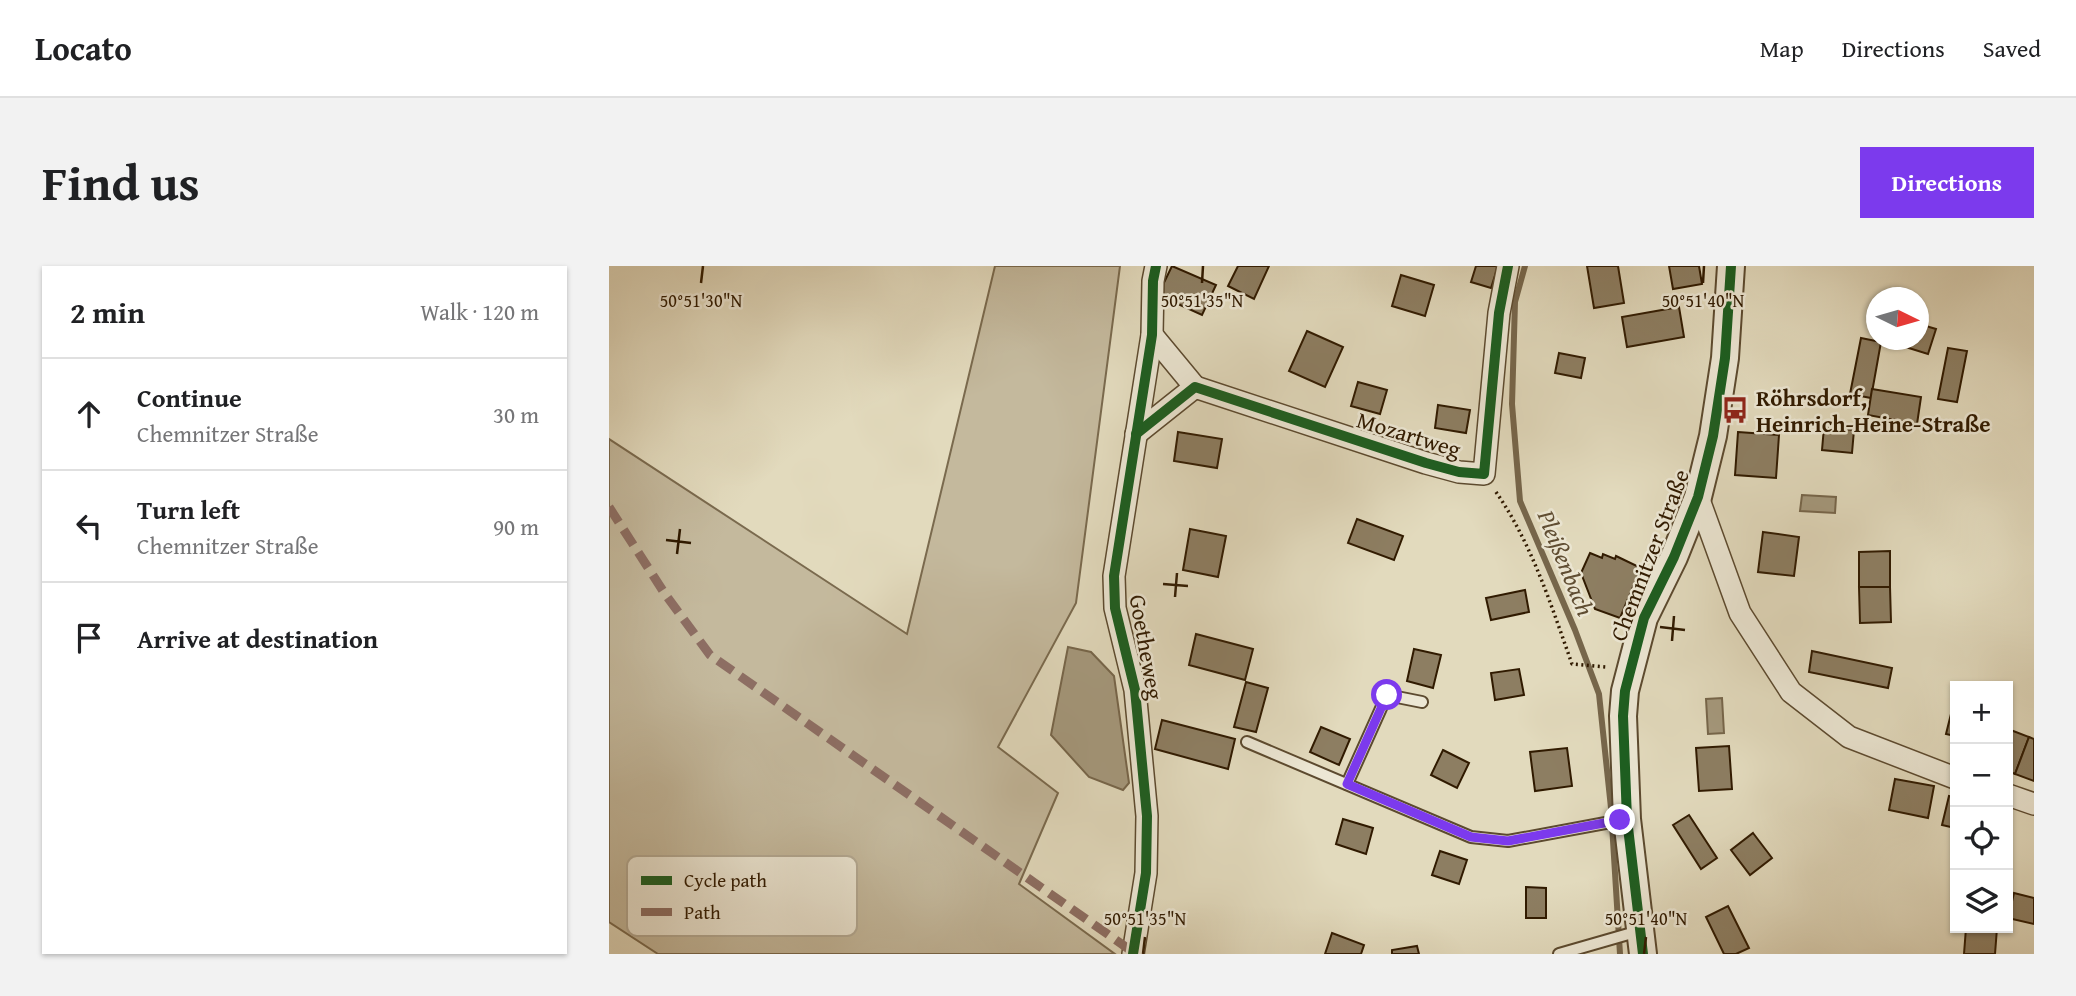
<!DOCTYPE html>
<html lang="en">
<head>
<meta charset="utf-8">
<style>
	body { margin:0; font-family:"Gentium Book Plus",serif; background:#f2f2f2; color:#202124 }
	.controls { position:absolute; right:21px; bottom:21px; display:grid; overflow:hidden; border-radius:0px; box-shadow:0 2px 5px #0004 }
	.controls button { width:63px; height:63px; display:grid; place-items:center; padding:0; border:0; border-bottom:2px solid #e0e0e0; background:#fff; color:#202124; font:35px sans-serif }
	.compass { position:absolute; left:1257px; top:21px; width:63px; height:63px; border-radius:50%; background:#fff; box-shadow:0 2px 5px #0004; rotate:95deg }
	.stop { position:absolute; width:21px; height:21px; margin:-16px; border:5px solid #7c3aed; border-radius:50%; background:#fff }
	.stop.end { background:#7c3aed; border-color:#fff; box-shadow:0 2px 7px #0008 }
	.list { margin:0; padding:0; list-style:none }
	h2 { display:flex; justify-content:space-between; align-items:center; height:91px; margin:0; padding:0 28px; font-size:30px }
	h2 small { font-size:23px; font-weight:400; color:#757577 }
	.list li { display:grid; grid-template-columns:46px 1fr auto; gap:21px; align-items:center; box-sizing:border-box; height:112px; padding:0 28px; border-top:2px solid #e0e0e0 }
	.list b { display:block; font-size:26px; white-space:nowrap }
	.list p { margin:0; font-size:23px; white-space:nowrap; color:#757577 }
	.list em { font-size:23px; font-style:normal; color:#757577 }
	.icon { flex:none; width:38px; height:38px; fill:none; stroke:currentColor; stroke-width:2; stroke-linecap:round; stroke-linejoin:round }
	.map { position:relative; flex:none; width:1425px; height:688px; overflow:hidden; border-radius:0px }
	header { display:flex; align-items:center; gap:42px; box-sizing:border-box; height:98px; padding:0 35px; background:#fff; border-bottom:2px solid #e0e0e0 }
	header strong { font-size:33px }
	nav { display:flex; gap:38px; margin-inline-start:auto; font-size:24px }
	.intro { display:flex; align-items:center; justify-content:space-between; box-sizing:border-box; height:168px; padding:0 42px }
	h1 { margin:0; font-size:49px }
	.button { padding:18px 32px; border-radius:0px; background:#7c3aed; color:#fff; font-size:24px; font-weight:700 }
	main { display:flex; gap:42px; padding:0 42px }
	aside { flex:1; background:#fff; border-radius:0px; box-shadow:0 2px 5px #0004 }
	.map>svg:first-child { display:block }
</style>
</head>
<body>
<header>
<strong>Locato</strong>
<nav><a>Map</a><a>Directions</a><a>Saved</a></nav>
</header>
<div class="intro"><h1>Find us</h1><a class="button">Directions</a></div>
<main>
<aside>
<h2>2 min<small>Walk · 120 m</small></h2>
<ul class="list">
<li><svg class="icon" aria-label="ahead" viewBox="0 0 24 24"><path d="M12 20V5M6 11l6-6 6 6"/></svg><div><b>Continue</b><p>Chemnitzer Straße</p></div><em>30 m</em></li>
<li><svg class="icon" aria-label="left" viewBox="0 0 24 24"><path d="M17 20v-9H6M10 6l-5 5 5 5"/></svg><div><b>Turn left</b><p>Chemnitzer Straße</p></div><em>90 m</em></li>
<li><svg class="icon" aria-label="arrive" viewBox="0 0 24 24"><path d="M6 21V4h12l-3 4 3 4H6"/></svg><div><b>Arrive at destination</b></div></li>
</ul>
</aside>
<div class="map">
<svg width="1425" height="688" viewBox="0 0 1425 688">
	<rect width="100%" height="100%" fill="#e2dabd"/>
	<filter id="stains"><feTurbulence type="fractalNoise" baseFrequency=".00286" numOctaves="4"/><feColorMatrix values="0 0 0 0 .2 0 0 0 0 .09 0 0 0 0 .02 0 0 0 .5 -.17"/></filter>
	<radialGradient id="worn" r=".72"><stop offset=".6" stop-color="#630" stop-opacity="0"/><stop offset="1" stop-color="#630" stop-opacity=".3"/></radialGradient>
	<polygon fill="#c4b99d" stroke="#7a6a4e" stroke-width="2" points="386,0 511,0 467,337 389,481 449,527 410,618 506,688 49,688 0,656 0,173 298,368"/>
	<g fill="#a5997d" stroke="#76664b" stroke-width="2">
		<polygon points="1193,229 1227,231 1226,247 1191,245"/>
		<polygon points="459,381 482,386 505,410 520,517 514,524 480,511 442,469"/>
		<polygon points="1113,432 1115,467 1099,468 1097,433"/>
	</g>
	<g fill="none" stroke-linecap="round" stroke-linejoin="round">
		<polyline stroke="#76664b" stroke-width="6" points="916,0 906,36 903,138 911,235 966,364 990,428 1002,542 1011,688"/>
	</g>
	<g fill="#8d7e62" stroke="#301a00" stroke-width="2">
		<polygon points="563,0 607,19 593,49 549,29"/>
		<polygon points="629,0 660,0 645,33 619,20"/>
		<polygon points="867,0 889,0 882,22 862,16"/>
		<polygon points="978,0 1009,0 1015,37 985,42"/>
		<polygon points="1060,0 1090,0 1093,18 1064,23"/>
		<polygon points="792,9 825,19 816,50 783,40"/>
		<polygon points="1070,41 1075,71 1018,81 1013,51"/>
		<polygon points="1310,58 1327,63 1319,88 1274,74 1310,74"/>
		<polygon points="698,65 734,81 716,121 680,105"/>
		<polygon points="1252,72 1272,76 1262,132 1241,128"/>
		<polygon points="1339,82 1358,85 1348,136 1329,133"/>
		<polygon points="950,87 976,92 972,112 946,107"/>
		<polygon points="749,116 778,124 771,148 742,140"/>
		<polygon points="1263,123 1312,131 1308,158 1259,149"/>
		<polygon points="829,139 861,144 857,167 826,162"/>
		<polygon points="1215,161 1245,164 1243,187 1213,184"/>
		<polygon points="569,166 613,173 608,202 565,195"/>
		<polygon points="1129,166 1170,169 1167,212 1126,209"/>
		<polygon points="748,253 794,270 785,294 739,277"/>
		<polygon points="581,263 617,270 609,311 574,304"/>
		<polygon points="1154,266 1190,271 1185,310 1149,306"/>
		<polygon points="1281,285 1281,321 1250,321 1250,286"/>
		<polygon points="981,287 993,292 994,288 1006,293 1007,290 1032,302 1011,352 986,343 972,307"/>
		<polygon points="1250,321 1281,321 1282,356 1251,357"/>
		<polygon points="916,324 920,346 882,354 877,332"/>
		<polygon points="587,368 644,383 636,414 580,399"/>
		<polygon points="805,383 832,389 824,422 798,415"/>
		<polygon points="1203,385 1283,402 1279,422 1200,406"/>
		<polygon points="910,403 915,429 886,434 882,407"/>
		<polygon points="637,416 659,422 647,466 625,461"/>
		<polygon points="1342,448 1346,449 1346,470 1337,468"/>
		<polygon points="553,454 626,473 619,503 546,483"/>
		<polygon points="712,461 741,473 730,499 701,486"/>
		<polygon points="1399,463 1420,471 1406,508 1399,505"/>
		<polygon points="1420,471 1425,473 1425,515 1406,508"/>
		<polygon points="1120,480 1123,523 1090,525 1087,482"/>
		<polygon points="958,482 963,520 926,525 921,486"/>
		<polygon points="834,484 860,497 848,522 822,509"/>
		<polygon points="1286,513 1325,520 1319,552 1280,544"/>
		<polygon points="1340,530 1346,531 1346,562 1333,559"/>
		<polygon points="1080,549 1108,592 1092,603 1064,559"/>
		<polygon points="734,553 764,562 757,588 727,578"/>
		<polygon points="1144,567 1163,592 1141,609 1122,584"/>
		<polygon points="831,585 858,594 850,618 823,609"/>
		<polygon points="917,621 937,622 937,652 917,652"/>
		<polygon points="1405,627 1425,632 1425,658 1399,652"/>
		<polygon points="1119,640 1140,682 1127,688 1115,688 1097,651"/>
		<polygon points="1357,662 1388,662 1386,688 1355,688"/>
		<polygon points="723,667 755,679 752,688 716,688"/>
		<polygon points="808,680 810,688 783,688 783,684"/>
	</g>
	<g fill="none" stroke-linecap="round" stroke-linejoin="round">
		<defs>
			<g id="service">
				<polyline points="638,476 862,571 899,575 1018,553"/>
				<polyline points="738,518 778,429 813,436"/>
				<polyline points="950,688 1030,665"/>
			</g>
			<g id="minor">
				<polyline points="543,69 586,121"/>
				<polyline points="527,168 586,121 817,197 850,206 875,208 890,47 899,0"/>
				<polyline points="1089,231 1131,347 1182,426 1240,471 1346,512"/>
				<polyline points="1399,529 1425,538"/>
				<polyline points="524,688 537,607 538,550 526,424 506,342 505,310 543,69 544,15 547,0"/>
			</g>
			<polyline id="tertiary" points="1034,688 1018,553 1014,450 1016,425 1035,352 1065,291 1089,231 1104,170 1116,92 1122,0"/>
		</defs>
		<use href="#service" stroke="#5c4a2f" stroke-width="14"/>
		<use href="#minor" stroke="#5c4a2f" stroke-width="24"/>
		<use href="#tertiary" stroke="#5c4a2f" stroke-width="30"/>
		<path stroke="#301a00" stroke-width="3.5" stroke-dasharray="2 3.5" stroke-linecap="butt" d="M887,226C923,278 942,339 963,398L997,401"/>
		<use href="#service" stroke="#ece7d4" stroke-width="10"/>
		<use href="#minor" stroke="#ece7d4" stroke-width="21"/>
		<use href="#tertiary" stroke="#ece7d4" stroke-width="26"/>
		<polyline stroke="#8d6e63" stroke-width="9" stroke-dasharray="18 9" stroke-linecap="butt" points="0,241 56,328 101,389 524,686"/>
		<defs>
			<g id="cycleway">
				<polyline points="527,168 586,121 817,197 850,206 875,208 890,47 899,0"/>
				<polyline points="524,688 537,607 538,550 526,424 506,342 505,310 543,69 544,15 547,0"/>
				<polyline points="1034,688 1018,553 1014,450 1016,425 1035,352 1065,291 1089,231 1104,170 1116,92 1122,0"/>
			</g>
		</defs>
		<use href="#cycleway" stroke="#ece7d4" stroke-width="15"/>
		<use href="#cycleway" stroke="#1b5e20" stroke-width="10"/>
	</g>
	<g fill="none" stroke-linecap="round" stroke-linejoin="round">
		<polyline stroke="#7c3aed" stroke-width="9" points="778,429 738,518 862,571 899,575 1011,554"/>
	</g>
	<path fill="none" stroke="#301a00" stroke-width="2.5" d="M92,17L94,0M593,17L594,0M1094,17L1095,0M57,274L82,277M68,288L71,263M554,318L579,320M566,331L568,307M1051,361L1076,364M1063,375L1065,350M534,688L536,671M1035,688L1037,671"/>
	<defs>
		<symbol id="bus-bare" viewBox="-9 -9 18 18"><path d="M-5-6H5V4H4V6H2V4H-2V6H-4V4H-5ZM-3.5-4V0h7V-4ZM-3.5 1.2v1.5H-2V1.2ZM2 1.2v1.5H3.5V1.2Z" fill="#8f2418" stroke="#ece7d4" stroke-width="2.5" paint-order="stroke"/></symbol>
	</defs>
	<g fill-rule="evenodd">
		<use href="#bus-bare" x="1107" y="125" width="38" height="38"/>
	</g>
	<g text-anchor="middle" dominant-baseline="central" stroke-width="5" stroke-linejoin="round" paint-order="stroke">
		<g font-size="23" font-weight="bold" fill="#301a00" stroke="#ece7d4" text-anchor="start">
			<text x="1147" y="131">Röhrsdorf,<tspan x="1147" dy="26">Heinrich-Heine-Straße</tspan></text>
		</g>
		<g font-size="23" fill="#301a00" stroke="#ece7d4">
			<text transform="translate(800 168) rotate(17)">Mozartweg</text>
			<text transform="translate(1040 289) rotate(-69)">Chemnitzer Straße</text>
			<text transform="translate(538 381) rotate(80)">Goetheweg</text>
		</g>
		<g font-size="24" font-style="italic" fill="#5f4d32" stroke="#ece7d4">
			<text transform="translate(957 297) rotate(68)">Pleißenbach</text>
		</g>
	</g>
	<rect x="18" y="590" width="230" height="80" rx="10" fill="#ece7d4" stroke="#b4aa94" stroke-width="2"/>
	<rect x="32" y="610" width="31" height="9" fill="#1b5e20"/>
	<rect x="32" y="642" width="31" height="8" fill="#8d6e63"/>
	<g font-size="19" fill="#301a00">
		<text x="75" y="621">Cycle path</text>
		<text x="75" y="653">Path</text>
	</g>
	<g font-size="18" text-anchor="middle" fill="#301a00" stroke="#ece7d4" stroke-width="5" stroke-linejoin="round" paint-order="stroke">
		<text x="92" y="41">50°51'30"N</text>
		<text x="593" y="41">50°51'35"N</text>
		<text x="1094" y="41">50°51'40"N</text>
		<text x="536" y="659">50°51'35"N</text>
		<text x="1037" y="659">50°51'40"N</text>
	</g>
	<rect width="100%" height="100%" filter="url(#stains)"/>
	<rect width="100%" height="100%" fill="url(#worn)"/>
</svg>
<div class="controls">
<button>+</button>
<button>−</button>
<button><svg class="icon" aria-label="locate" viewBox="0 0 24 24"><circle cx="12" cy="12" r="6"/><path d="M12 2v4M12 18v4M2 12h4M18 12h4"/></svg></button>
<button><svg class="icon" aria-label="layers" viewBox="0 0 24 24"><path d="M12 4l9 5-9 5-9-5zM3 14l9 5 9-5"/></svg></button>
</div>
<svg class="compass" viewBox="-18 -18 36 36"><path d="M0-13l5 13h-10z" fill="#e53935"/><path d="M0 13l5-13h-10z" fill="#757577"/></svg>
<div class="stop" style="left:778px;top:429px"></div>
<div class="stop end" style="left:1011px;top:554px"></div>
</div>
</main>
</body>
</html>
